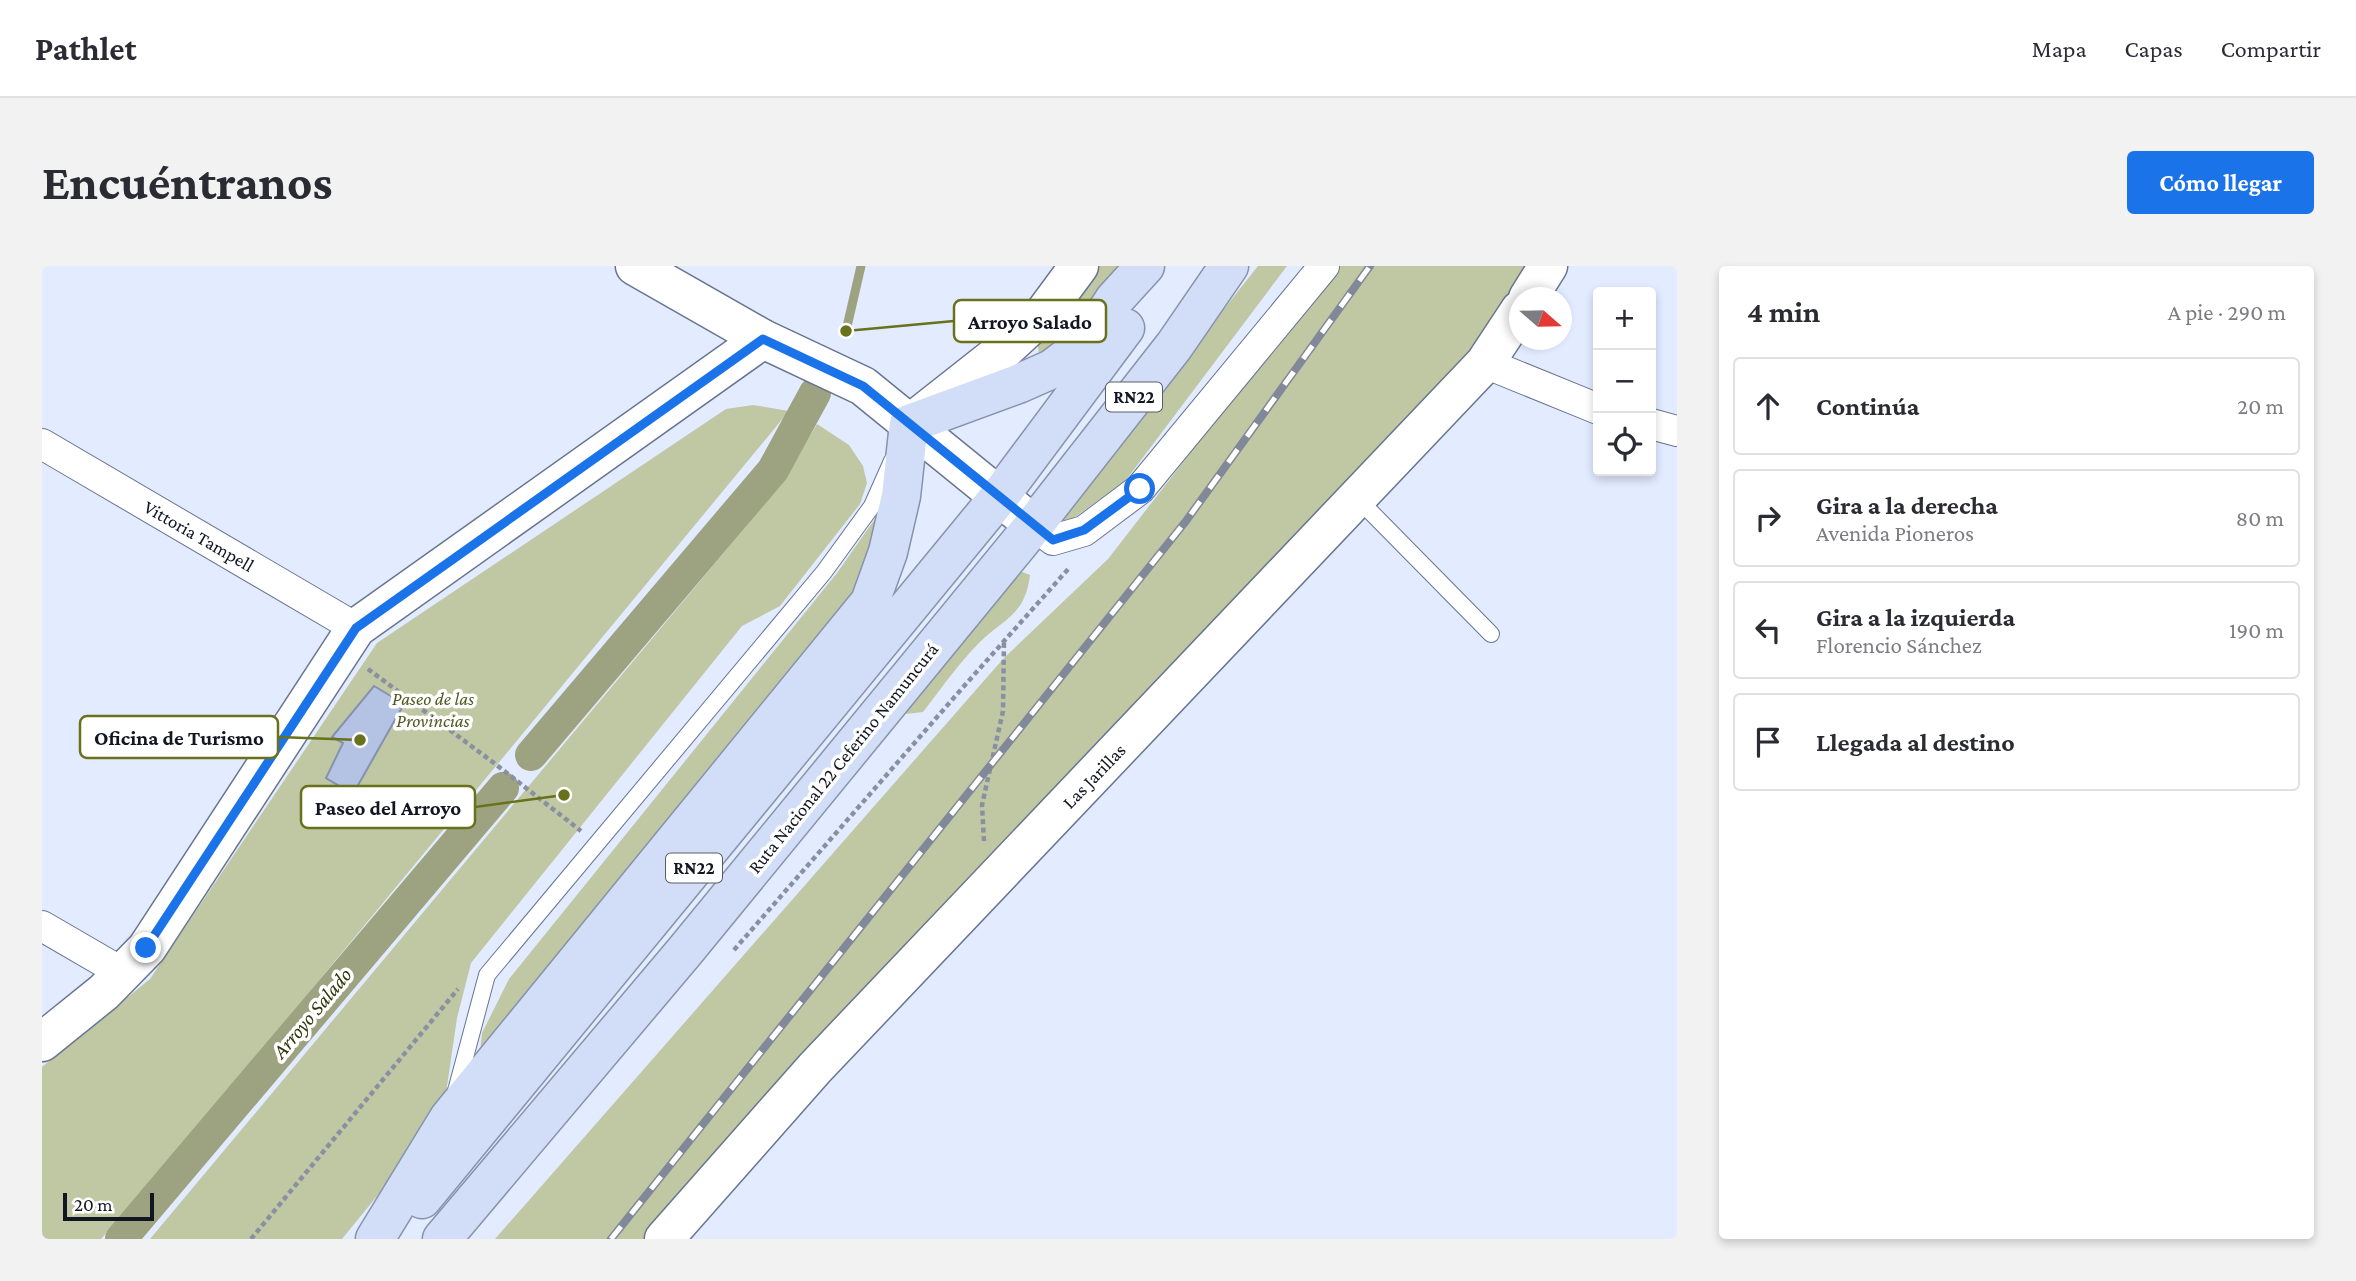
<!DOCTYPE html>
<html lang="es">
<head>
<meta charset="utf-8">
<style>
	body { margin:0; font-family:"Crimson Pro",serif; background:#f2f2f3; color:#2b2b33 }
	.controls { position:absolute; right:21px; top:21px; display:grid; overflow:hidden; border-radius:7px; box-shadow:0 4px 10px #0003 }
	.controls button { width:63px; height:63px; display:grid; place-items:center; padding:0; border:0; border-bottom:2px solid #e1e1e2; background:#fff; color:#2b2b33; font:35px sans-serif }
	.compass { position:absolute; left:1467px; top:21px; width:63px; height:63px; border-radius:50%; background:#fff; box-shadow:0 4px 10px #0003; rotate:110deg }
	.scale { position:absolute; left:21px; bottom:18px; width:91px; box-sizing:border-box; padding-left:7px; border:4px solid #111622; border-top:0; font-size:19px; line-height:24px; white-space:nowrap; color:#111622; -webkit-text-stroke:5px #fff; paint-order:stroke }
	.stop { position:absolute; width:21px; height:21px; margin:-16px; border:5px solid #1a73e8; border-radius:50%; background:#fff }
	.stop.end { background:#1a73e8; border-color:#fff; box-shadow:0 2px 7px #0008 }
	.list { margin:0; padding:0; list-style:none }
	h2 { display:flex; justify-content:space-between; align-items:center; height:91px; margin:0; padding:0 28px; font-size:30px }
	h2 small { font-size:23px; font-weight:400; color:#7c7c81 }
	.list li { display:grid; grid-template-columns:46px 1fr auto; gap:21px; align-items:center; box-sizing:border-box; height:98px; margin:0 14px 14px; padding:0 14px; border:2px solid #e1e1e2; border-radius:7px }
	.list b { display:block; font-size:26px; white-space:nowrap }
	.list p { margin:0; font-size:23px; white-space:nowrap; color:#7c7c81 }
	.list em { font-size:23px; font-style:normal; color:#7c7c81 }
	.icon { flex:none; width:38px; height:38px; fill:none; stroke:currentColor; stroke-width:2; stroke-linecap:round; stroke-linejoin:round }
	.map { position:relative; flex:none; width:1635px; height:973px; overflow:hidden; border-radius:7px }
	header { display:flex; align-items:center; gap:42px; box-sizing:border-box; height:98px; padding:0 35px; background:#fff; border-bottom:2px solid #e1e1e2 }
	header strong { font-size:33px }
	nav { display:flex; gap:38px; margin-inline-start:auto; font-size:24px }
	.intro { display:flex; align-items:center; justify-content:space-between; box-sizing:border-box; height:168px; padding:0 42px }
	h1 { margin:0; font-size:49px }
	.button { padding:18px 32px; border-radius:7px; background:#1a73e8; color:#fff; font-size:24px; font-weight:700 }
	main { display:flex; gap:42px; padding:0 42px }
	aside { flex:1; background:#fff; border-radius:7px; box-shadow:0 4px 10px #0003 }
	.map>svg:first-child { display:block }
</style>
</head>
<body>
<header>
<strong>Pathlet</strong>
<nav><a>Mapa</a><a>Capas</a><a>Compartir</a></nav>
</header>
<div class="intro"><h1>Encuéntranos</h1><a class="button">Cómo llegar</a></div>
<main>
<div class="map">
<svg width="1635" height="973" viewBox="0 0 1635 973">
	<rect width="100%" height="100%" fill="#e2ebff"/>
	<g fill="#c0c7a3">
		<polygon points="1053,0 1085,0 1014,87 997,88 995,74"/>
		<polygon points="1216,0 1245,0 1084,214 1033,251 1021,257 1019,251 1029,236"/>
		<polygon points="1289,0 1488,0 1445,65 1204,324 607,973 453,973 961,393 1066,293 1246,61"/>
		<polygon points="711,139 747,145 189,821 59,973 0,973 0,801 108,713 335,377 684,143"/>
		<polygon points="775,158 807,179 821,200 825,217 818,238 738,340 700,360 429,697 415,752 404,827 384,870 300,973 108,973 741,216"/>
		<polygon points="835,250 826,297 810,341 437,796 440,767 467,713 795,307"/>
		<path d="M975,304L988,309C983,350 962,352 937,377C916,398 899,423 881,446L864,448L876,427Z"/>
	</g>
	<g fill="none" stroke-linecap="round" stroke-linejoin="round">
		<polyline stroke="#9da380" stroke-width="9" points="804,65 819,0"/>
		<g stroke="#9da380" stroke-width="32">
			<polyline points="489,489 731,204 773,127"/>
			<polyline points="79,973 461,522"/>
		</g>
	</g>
	<polygon fill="#b4c3e3" stroke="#8492b0" stroke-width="2" points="332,420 362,438 311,528 284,512 301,477 290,471"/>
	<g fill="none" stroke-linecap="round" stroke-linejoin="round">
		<defs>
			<g id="service">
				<polyline points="1315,232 1449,368"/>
				<polyline points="414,825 445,709 782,306 830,240 850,195"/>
			</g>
			<g id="minor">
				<polyline points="1443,97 1556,143"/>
				<polyline points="1609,158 1635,165"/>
				<polyline points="0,178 314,362"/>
				<polyline points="992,259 1011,274 1042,265 1098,223 1282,0"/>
				<polyline points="0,660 81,707"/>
			</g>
			<g id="tertiary">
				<polyline points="1486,32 1506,0"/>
				<polyline points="879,149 964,82 1003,46 1037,0"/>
				<polyline points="0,776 62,726 105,682 314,362 721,73"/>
				<polyline points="622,973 773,802 1443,97 1478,44"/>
			</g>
			<polyline id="secondary" points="593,0 721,73 821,120 992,259"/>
			<g id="trunk">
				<polyline points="380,933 957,231 1083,62"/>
				<polyline points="333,973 407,852 828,336 846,286 859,230 867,158 976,118 1010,103 1044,77 1072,34 1103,0"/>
				<polyline points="400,973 643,685 992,259 1132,80 1187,0"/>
			</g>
		</defs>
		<use href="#service" stroke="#677591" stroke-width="18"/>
		<use href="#minor" stroke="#677591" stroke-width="32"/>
		<use href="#tertiary" stroke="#677591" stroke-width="41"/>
		<use href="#secondary" stroke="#677591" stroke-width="41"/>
		<use href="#trunk" stroke="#8793ac" stroke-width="41"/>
		<g stroke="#8990a1" stroke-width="4.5" stroke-dasharray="5 3.5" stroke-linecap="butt">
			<polyline points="326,403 452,497 539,565"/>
			<polyline points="942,575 940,539 961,445 962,376"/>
			<polyline points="692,684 923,419 1028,301"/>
			<polyline points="209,973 416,723"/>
		</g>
		<use href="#service" stroke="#fff" stroke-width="16"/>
		<use href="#minor" stroke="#fff" stroke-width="30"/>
		<use href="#tertiary" stroke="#fff" stroke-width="38"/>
		<use href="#secondary" stroke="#fff" stroke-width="38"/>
		<use href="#trunk" stroke="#d2def8" stroke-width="38"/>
		<defs>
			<polyline id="rail" points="569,973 1144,255 1328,0"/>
		</defs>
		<use href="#rail" stroke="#818899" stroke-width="8"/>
		<use href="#rail" stroke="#fff" stroke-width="5" stroke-dasharray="16" stroke-linecap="butt"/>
	</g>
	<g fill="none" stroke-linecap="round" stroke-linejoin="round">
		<polyline stroke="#1a73e8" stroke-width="9" points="104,682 314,362 721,73 821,120 1011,274 1042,264 1098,223"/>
	</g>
	<g text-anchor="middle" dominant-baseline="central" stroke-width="7" stroke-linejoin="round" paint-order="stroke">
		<g fill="#fff" stroke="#585c64" stroke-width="2">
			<rect x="1064" y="116.5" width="56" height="29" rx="5"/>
			<rect x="624" y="587.5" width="56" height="29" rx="5"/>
		</g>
		<g font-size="18" font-weight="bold" fill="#111622">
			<text x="1092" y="131">RN22</text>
			<text x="652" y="602">RN22</text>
		</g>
		<g font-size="19" fill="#111622" stroke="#fff">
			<text transform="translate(157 270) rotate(30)">Vittoria Tampell</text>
			<text transform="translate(801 492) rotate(-51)">Ruta Nacional 22 Ceferino Namuncurá</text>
			<text transform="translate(1052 510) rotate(-46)">Las Jarillas</text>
		</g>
		<g font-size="19" font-style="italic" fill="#515920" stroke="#fff">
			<text x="391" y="432">Paseo de las<tspan x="391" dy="22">Provincias</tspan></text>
		</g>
		<g font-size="21" font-style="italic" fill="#2f3508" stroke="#fff">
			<text transform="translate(270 747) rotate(-50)">Arroyo Salado</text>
		</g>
	</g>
	<path fill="none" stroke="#68721b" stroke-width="2.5" d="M804 65L912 55M318 474L236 471M522 529L433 541"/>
	<g fill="#68721b" stroke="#fff" stroke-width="2.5">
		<circle cx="804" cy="65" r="7"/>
		<circle cx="318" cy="474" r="7"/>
		<circle cx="522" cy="529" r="7"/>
	</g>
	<g fill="#fff" stroke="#68721b" stroke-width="2.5">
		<rect x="912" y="34" width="152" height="42" rx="7"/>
		<rect x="38" y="450" width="198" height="42" rx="7"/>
		<rect x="259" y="520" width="174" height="42" rx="7"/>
	</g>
	<g font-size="21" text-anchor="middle" font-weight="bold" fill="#111622">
		<text x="988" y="63">Arroyo Salado</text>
		<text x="137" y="479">Oficina de Turismo</text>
		<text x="346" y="549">Paseo del Arroyo</text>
	</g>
</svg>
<div class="controls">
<button>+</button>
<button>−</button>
<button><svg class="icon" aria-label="locate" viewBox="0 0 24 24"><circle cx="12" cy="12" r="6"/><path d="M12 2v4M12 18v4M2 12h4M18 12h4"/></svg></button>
</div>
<svg class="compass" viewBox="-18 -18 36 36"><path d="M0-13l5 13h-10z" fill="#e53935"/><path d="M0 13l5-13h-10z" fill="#7c7c81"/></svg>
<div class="scale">20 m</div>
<div class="stop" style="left:1098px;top:223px"></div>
<div class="stop end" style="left:104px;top:682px"></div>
</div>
<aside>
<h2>4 min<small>A pie · 290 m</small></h2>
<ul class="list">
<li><svg class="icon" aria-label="ahead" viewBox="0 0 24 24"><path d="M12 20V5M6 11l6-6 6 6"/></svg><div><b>Continúa</b></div><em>20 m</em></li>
<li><svg class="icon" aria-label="right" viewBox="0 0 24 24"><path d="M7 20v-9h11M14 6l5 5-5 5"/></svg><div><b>Gira a la derecha</b><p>Avenida Pioneros</p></div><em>80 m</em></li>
<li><svg class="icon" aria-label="left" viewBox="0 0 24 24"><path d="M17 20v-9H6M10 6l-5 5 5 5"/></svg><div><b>Gira a la izquierda</b><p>Florencio Sánchez</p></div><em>190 m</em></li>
<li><svg class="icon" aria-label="arrive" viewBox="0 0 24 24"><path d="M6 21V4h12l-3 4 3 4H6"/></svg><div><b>Llegada al destino</b></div></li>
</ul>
</aside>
</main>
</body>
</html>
